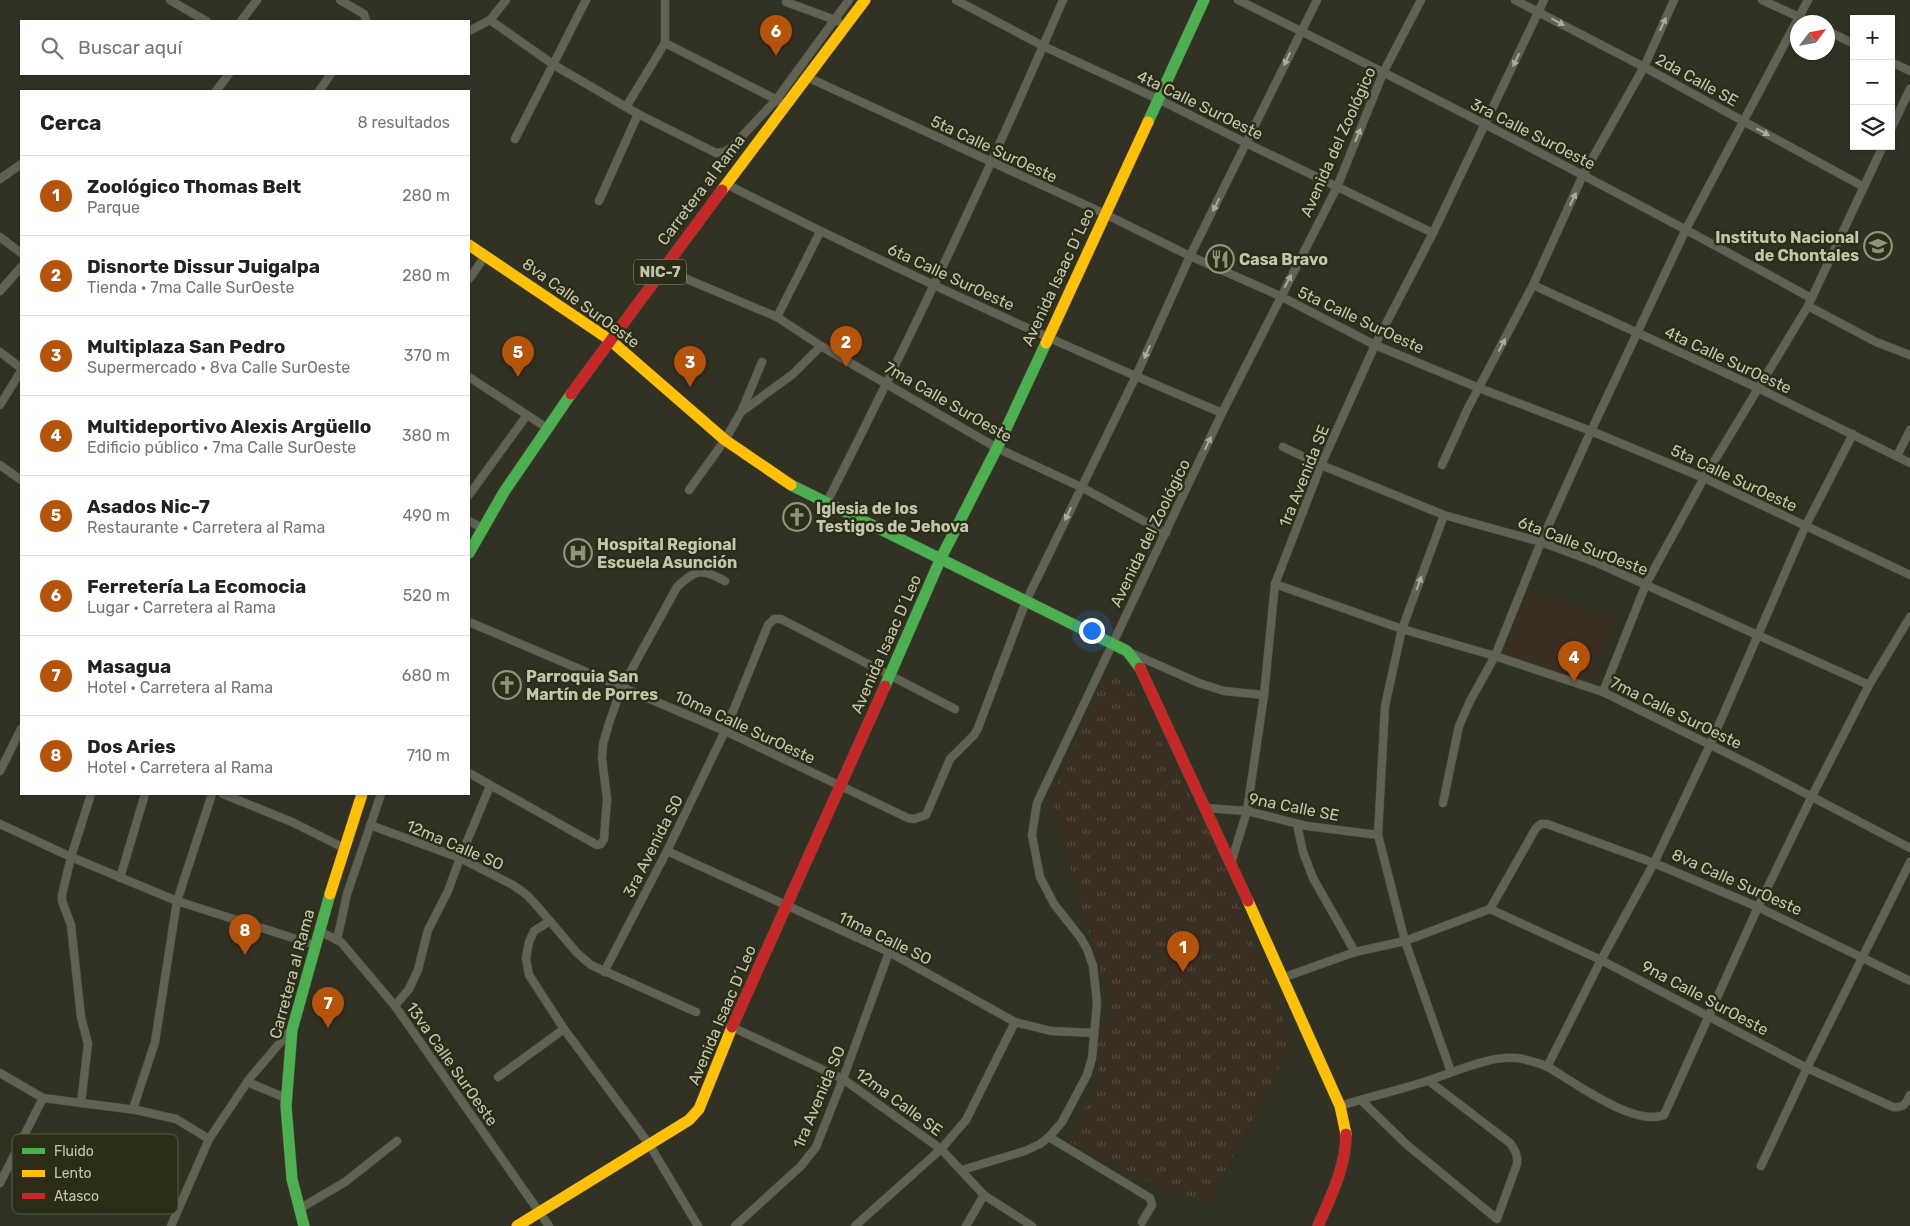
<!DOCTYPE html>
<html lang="es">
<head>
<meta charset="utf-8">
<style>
	body { margin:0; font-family:Rubik,sans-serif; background:#f2f2f2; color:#222 }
	.controls { position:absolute; right:15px; top:15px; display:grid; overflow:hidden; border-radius:0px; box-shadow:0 1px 4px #0004 }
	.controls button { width:45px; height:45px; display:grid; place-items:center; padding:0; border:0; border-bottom:1px solid #e0e0e0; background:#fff; color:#222; font:25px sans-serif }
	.compass { position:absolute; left:1790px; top:15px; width:45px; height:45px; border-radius:50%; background:#fff; box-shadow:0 1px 4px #0004; rotate:58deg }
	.you { position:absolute; left:1091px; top:630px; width:18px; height:18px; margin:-12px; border:4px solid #fff; border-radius:50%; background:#1a73e8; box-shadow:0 0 0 8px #1a73e833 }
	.badge { display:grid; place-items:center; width:32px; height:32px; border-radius:50%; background:#b45309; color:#fff; font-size:16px; font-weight:700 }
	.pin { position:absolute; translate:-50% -41px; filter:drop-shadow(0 1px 2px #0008) }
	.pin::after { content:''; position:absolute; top:26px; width:18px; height:15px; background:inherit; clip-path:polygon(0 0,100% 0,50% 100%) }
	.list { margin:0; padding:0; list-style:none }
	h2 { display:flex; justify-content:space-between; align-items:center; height:65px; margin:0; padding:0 20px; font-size:21px }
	h2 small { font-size:16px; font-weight:400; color:#767676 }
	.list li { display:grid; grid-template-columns:32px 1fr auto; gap:15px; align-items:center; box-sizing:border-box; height:80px; padding:0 20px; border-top:1px solid #e0e0e0 }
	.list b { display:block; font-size:19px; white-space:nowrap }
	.list p { margin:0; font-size:16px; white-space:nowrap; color:#767676 }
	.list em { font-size:16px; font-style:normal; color:#767676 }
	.icon { flex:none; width:28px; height:28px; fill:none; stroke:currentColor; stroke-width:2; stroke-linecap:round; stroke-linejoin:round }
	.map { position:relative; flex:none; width:1910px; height:1226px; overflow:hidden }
	.search { position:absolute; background:#fff; box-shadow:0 1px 4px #0004; left:20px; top:20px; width:450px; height:55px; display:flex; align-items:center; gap:12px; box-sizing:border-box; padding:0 18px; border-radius:0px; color:#767676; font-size:19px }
	.panel { position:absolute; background:#fff; box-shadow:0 1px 4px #0004; left:20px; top:90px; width:450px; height:705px; border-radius:0px }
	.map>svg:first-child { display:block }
</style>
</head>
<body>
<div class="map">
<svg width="1910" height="1226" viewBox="0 0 1910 1226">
	<defs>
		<pattern id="park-tufts" width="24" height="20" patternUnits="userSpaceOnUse" patternTransform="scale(1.25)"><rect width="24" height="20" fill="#3a2f22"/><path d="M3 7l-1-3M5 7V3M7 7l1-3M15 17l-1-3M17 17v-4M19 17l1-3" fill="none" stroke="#554c3f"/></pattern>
	</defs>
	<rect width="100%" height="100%" fill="#323224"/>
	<polygon fill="#3a2f22" points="1528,591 1612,618 1589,686 1502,658"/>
	<polygon fill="url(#park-tufts)" points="1108,668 1136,696 1213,839 1292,1043 1208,1203 1160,1186 1067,1141 1099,1085 1097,1043 1114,1012 1089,932 1051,798"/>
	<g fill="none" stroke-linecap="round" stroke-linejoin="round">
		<defs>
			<g id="street">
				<polyline points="170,0 206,21"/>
				<polyline points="340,0 364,14 366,21"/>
				<polyline points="956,0 1043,46 1158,99 1246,143 1433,233"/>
				<path d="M1238,0C1431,95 1623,194 1811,298"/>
				<polyline points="1515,0 1644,67 1864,187"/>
				<polyline points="1762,0 1810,22"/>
				<polyline points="786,2 838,21"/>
				<polyline points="490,20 554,65 626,107"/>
				<polyline points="241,21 257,0"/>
				<polyline points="469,31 490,20 506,0"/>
				<polyline points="1828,31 1854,44"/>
				<polyline points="665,43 781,102"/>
				<polyline points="1891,62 1910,71"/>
				<polyline points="807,77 1105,214 1190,256 1280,296 1375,345 1479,388 1591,431 1704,478 1910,575"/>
				<polyline points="216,91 229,74"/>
				<polyline points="319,91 331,74"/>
				<polyline points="638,114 716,153 724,152 731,148 776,100 849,0"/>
				<polyline points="1891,129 1910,89"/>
				<polyline points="515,139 586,0"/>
				<polyline points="0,179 21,164"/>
				<path d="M726,184C888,266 1054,342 1222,413"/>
				<polyline points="599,201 638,114 626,107 665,43 665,0"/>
				<polyline points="0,237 21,253"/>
				<polyline points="663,269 777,317 821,346 997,448 1081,487 1166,533"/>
				<polyline points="469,279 486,255"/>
				<polyline points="1533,285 1758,388 1910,463"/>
				<polyline points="0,291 21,267"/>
				<polyline points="1808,306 1876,342 1910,355"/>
				<polyline points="777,317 820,232"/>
				<polyline points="0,352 21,368"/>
				<polyline points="469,377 547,428"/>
				<polyline points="0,405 21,371"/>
				<polyline points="742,410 762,362"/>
				<polyline points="1283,447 1321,465 1444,515 1541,542 1595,562 1869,685"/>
				<polyline points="1897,456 1910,430"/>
				<polyline points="0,465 21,480"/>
				<polyline points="1442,465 1468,408 1533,285 1583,175 1644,67 1674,0"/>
				<polyline points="689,490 725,440 741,412 793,374 821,346"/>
				<polyline points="469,495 527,415"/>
				<path d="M827,502C911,337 990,170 1063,0"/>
				<polyline points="1444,515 1402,629 1385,706 1378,835 1405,941 1451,1072"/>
				<polyline points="469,521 482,528"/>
				<polyline points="1275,584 1402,629 1495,656 1603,692 1753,766 1910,848"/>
				<polyline points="469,622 725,731 908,818 914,819 926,815 950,759 974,735 978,728 1026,601 1136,376 1190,256 1317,0"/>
				<polyline points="1131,653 1199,683 1224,691 1264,695"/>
				<polyline points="1603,692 1646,584 1704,478 1808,306 1883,146"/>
				<polyline points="0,771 21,729"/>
				<path d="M469,773L597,845L601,844L604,839L607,799L602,759L603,744L609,723L622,687L677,587C697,568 702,569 725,581"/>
				<polyline points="212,794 177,901 315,945"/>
				<polyline points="223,794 292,822 344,848"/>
				<polyline points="1443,803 1459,726 1470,701 1495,656 1541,542 1591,431 1686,229 1808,0"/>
				<polyline points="1205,808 1247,811 1307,826 1378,835"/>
				<polyline points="0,824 71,857 177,901 155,1042 133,1109"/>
				<polyline points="1297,824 1303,852 1313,878 1355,952"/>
				<polyline points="370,825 460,858 513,885 527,895 538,907 577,953 591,965 696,1012"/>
				<polyline points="667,851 889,952 1015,1022 1051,1031 1094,1033"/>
				<polyline points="1231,863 1247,811 1264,695 1275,584 1321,465 1375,345 1433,233 1544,0"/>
				<polyline points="120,878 145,794"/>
				<path d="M1490,909L1601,960L1807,1068L1893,1107C1903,1108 1906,1104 1910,1095"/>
				<polyline points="550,921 534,931 529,942 526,958 529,975 564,1029 649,1144 698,1226"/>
				<polyline points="319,931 341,942 395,1006 549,1226"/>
				<polyline points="337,940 347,894 381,794"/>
				<polyline points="604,972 667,851 725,731 768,625 774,619 781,619 955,709"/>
				<polyline points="1282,978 1355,952 1405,941 1490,909 1536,828 1541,824 1547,824 1654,863 1758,907 1910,981"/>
				<polyline points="395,1006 409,989 418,970 428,930 448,891 460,858 490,786"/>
				<polyline points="732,1027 843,1079 941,1149 984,1195 1032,1226"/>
				<polyline points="1547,1067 1601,960 1654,863 1710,745 1805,527 1853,434"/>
				<polyline points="0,1073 43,1098 136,1110 176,1119 209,1139"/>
				<polyline points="498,1077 564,1029"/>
				<polyline points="247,1082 286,1098"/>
				<path d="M1361,1100L1406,1144L1497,1219L1517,1164C1518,1155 1515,1150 1510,1143L1429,1081"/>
				<polyline points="81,1103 88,1044 81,1017 71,925 62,901 62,895 71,857 91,794"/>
				<path d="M1340,1106C1369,1097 1399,1090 1427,1081C1455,1072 1493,1053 1523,1059C1530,1061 1541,1063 1548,1067C1574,1082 1634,1127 1664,1115L1758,907L1812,796L1869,685L1910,617"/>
				<polyline points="1049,1137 1150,1198 1152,1205 1142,1222"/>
				<polyline points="1761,1166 1807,1068 1910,862"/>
				<polyline points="962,1170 1025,1151 1040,1144 1049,1137 1062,1122 1087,1075 1092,1058 1097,1003 1093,966 1087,949 1080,937 1054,904 1040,877 1032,835 1037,803 1222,413 1337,187 1383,73 1421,0"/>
				<polyline points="0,1183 43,1098"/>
				<polyline points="299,1209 345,1182 397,1141"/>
				<polyline points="171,1226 209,1139 250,1078 290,1031"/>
				<polyline points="735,1226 801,1166 816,1147 843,1079 889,952"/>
				<polyline points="855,1226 941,1149 966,1120 1015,1022"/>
				<polyline points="966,1226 984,1195"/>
			</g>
			<g id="fast">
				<polyline points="1148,122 1204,0"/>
				<polyline points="791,485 1127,651 1140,668"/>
				<polyline points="469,553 504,492 571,394"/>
				<polyline points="885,686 941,558 997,448 1046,343"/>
				<polyline points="304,1226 292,1179 286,1106 292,1030 330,894"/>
			</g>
			<g id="slow">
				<polyline points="722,190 865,0"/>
				<polyline points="469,245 610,340 725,440 791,485"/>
				<polyline points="1046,343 1148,122"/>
				<polyline points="330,894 362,794"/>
				<polyline points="1248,901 1340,1106 1346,1134"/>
				<polyline points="517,1226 689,1120 699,1109 732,1027"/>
			</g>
			<g id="jam">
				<polyline points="571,394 722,190"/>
				<polyline points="1140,668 1248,901"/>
				<polyline points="732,1027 885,686"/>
				<path d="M1318,1226C1331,1196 1346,1167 1346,1134"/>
			</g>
		</defs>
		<use href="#street" stroke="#4d4d42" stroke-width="9"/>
		<use href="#fast" stroke="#4d4d42" stroke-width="12"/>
		<use href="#slow" stroke="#4d4d42" stroke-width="12"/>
		<use href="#jam" stroke="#4d4d42" stroke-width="12"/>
		<use href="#street" stroke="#606254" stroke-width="8"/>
		<use href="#fast" stroke="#4caf50" stroke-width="11"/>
		<use href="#slow" stroke="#ffc107" stroke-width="11"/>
		<use href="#jam" stroke="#c62828" stroke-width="11"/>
	</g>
	<defs><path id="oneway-solid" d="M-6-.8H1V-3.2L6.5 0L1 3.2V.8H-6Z" transform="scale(1.25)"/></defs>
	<g fill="#abad96">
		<use href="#oneway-solid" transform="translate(1558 22) rotate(28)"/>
		<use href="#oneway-solid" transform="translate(1663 24) rotate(-65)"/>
		<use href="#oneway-solid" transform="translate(1287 59) rotate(116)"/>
		<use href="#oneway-solid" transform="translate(1516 60) rotate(116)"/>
		<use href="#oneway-solid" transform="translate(1763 132) rotate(29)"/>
		<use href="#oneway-solid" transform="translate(1358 135) rotate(-68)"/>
		<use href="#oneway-solid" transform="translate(1573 199) rotate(-65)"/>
		<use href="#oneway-solid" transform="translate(1216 205) rotate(116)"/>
		<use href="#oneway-solid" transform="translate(1288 281) rotate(-62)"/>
		<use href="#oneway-solid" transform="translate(1502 345) rotate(-62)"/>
		<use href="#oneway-solid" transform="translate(1147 352) rotate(114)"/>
		<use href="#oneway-solid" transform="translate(1208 443) rotate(-65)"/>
		<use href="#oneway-solid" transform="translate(1068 514) rotate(116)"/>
		<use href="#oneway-solid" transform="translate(1419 583) rotate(-70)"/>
	</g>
	<defs>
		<symbol id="university-ring" viewBox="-11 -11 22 22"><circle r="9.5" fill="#2c2d18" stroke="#91927c" stroke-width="1.5"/><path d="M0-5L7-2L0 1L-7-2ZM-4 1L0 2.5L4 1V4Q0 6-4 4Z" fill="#91927c"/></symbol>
		<symbol id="restaurant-ring" viewBox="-11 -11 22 22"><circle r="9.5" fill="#2c2d18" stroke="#91927c" stroke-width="1.5"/><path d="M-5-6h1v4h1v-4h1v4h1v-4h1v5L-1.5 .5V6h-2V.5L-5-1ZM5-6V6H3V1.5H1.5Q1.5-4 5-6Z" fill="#91927c"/></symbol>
		<symbol id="church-ring" viewBox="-11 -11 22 22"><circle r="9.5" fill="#2c2d18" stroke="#91927c" stroke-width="1.5"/><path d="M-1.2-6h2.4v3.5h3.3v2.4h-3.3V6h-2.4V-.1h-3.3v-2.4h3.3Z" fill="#91927c"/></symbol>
		<symbol id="hospital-ring" viewBox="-11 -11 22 22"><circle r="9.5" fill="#2c2d18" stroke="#91927c" stroke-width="1.5"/><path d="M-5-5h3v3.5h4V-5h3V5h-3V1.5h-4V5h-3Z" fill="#91927c"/></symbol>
	</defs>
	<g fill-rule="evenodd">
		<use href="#university-ring" x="1862" y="230" width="32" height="32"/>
		<use href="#restaurant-ring" x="1204" y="243" width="32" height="32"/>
		<use href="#church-ring" x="781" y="501" width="32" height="32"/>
		<use href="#hospital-ring" x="562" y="537" width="32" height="32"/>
		<use href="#church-ring" x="491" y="669" width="32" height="32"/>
	</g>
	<g text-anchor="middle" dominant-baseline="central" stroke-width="5" stroke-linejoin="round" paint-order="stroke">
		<rect fill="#2c2d18" stroke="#969880" stroke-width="1" x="634" y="259.5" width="52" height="25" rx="4"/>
		<g font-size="15" font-weight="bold" fill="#c4c6ac">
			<text x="660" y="272">NIC-7</text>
		</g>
		<g font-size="16" fill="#c4c6ac" stroke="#2c2d18">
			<text transform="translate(1697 80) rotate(29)">2da Calle SE</text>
			<text transform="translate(1200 105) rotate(26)">4ta Calle SurOeste</text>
			<text transform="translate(1533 134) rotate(27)">3ra Calle SurOeste</text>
			<text transform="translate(1338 142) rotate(-66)">Avenida del Zoológico</text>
			<text transform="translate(994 149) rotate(25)">5ta Calle SurOeste</text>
			<text transform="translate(701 190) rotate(-53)">Carretera al Rama</text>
			<text transform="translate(951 277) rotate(25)">6ta Calle SurOeste</text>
			<text transform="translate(1058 277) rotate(-65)">Avenida Isaac D´Leo</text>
			<text transform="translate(581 303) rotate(36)">8va Calle SurOeste</text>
			<text transform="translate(1361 320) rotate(25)">5ta Calle SurOeste</text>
			<text transform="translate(1728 360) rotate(25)">4ta Calle SurOeste</text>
			<text transform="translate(948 402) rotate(30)">7ma Calle SurOeste</text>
			<text transform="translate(1304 476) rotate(-68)">1ra Avenida SE</text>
			<text transform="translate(1734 478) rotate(25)">5ta Calle SurOeste</text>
			<text transform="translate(1150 533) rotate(-64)">Avenida del Zoológico</text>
			<text transform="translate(1583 546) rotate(21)">6ta Calle SurOeste</text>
			<text transform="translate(886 644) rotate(-66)">Avenida Isaac D´Leo</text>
			<text transform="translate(1676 713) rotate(26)">7ma Calle SurOeste</text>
			<text transform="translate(745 727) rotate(25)">10ma Calle SurOeste</text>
			<text transform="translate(1294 807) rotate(11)">9na Calle SE</text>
			<text transform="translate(455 845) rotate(23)">12ma Calle SO</text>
			<text transform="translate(653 846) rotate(-63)">3ra Avenida SO</text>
			<text transform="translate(1737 882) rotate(24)">8va Calle SurOeste</text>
			<text transform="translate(885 938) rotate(26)">11ma Calle SO</text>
			<text transform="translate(292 974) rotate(-75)">Carretera al Rama</text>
			<text transform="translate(1705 998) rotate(28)">9na Calle SurOeste</text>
			<text transform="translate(722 1015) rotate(-67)">Avenida Isaac D´Leo</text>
			<text transform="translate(452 1064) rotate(55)">13va Calle SurOeste</text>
			<text transform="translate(819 1097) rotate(-67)">1ra Avenida SO</text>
			<text transform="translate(899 1102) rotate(36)">12ma Calle SE</text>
		</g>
		<g font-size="16" font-weight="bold" fill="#c4c6ac" stroke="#2c2d18" text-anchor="start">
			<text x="1859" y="237" text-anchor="end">Instituto Nacional<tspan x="1859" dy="18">de Chontales</tspan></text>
			<text x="1239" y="259">Casa Bravo</text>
			<text x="816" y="508">Iglesia de los<tspan x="816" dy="18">Testigos de Jehova</tspan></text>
			<text x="597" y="544">Hospital Regional<tspan x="597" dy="18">Escuela Asunción</tspan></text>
			<text x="526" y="676">Parroquia San<tspan x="526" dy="18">Martín de Porres</tspan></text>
		</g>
	</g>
	<rect x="12" y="1134" width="166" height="80" rx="8" fill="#2c2d18" stroke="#5a5b44" stroke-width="1"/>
	<rect x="22" y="1148" width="23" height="6" fill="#4caf50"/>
	<rect x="22" y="1170" width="23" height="7" fill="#ffc107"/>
	<rect x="22" y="1193" width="23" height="6" fill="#c62828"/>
	<g font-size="14" fill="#c4c6ac">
		<text x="54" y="1156">Fluido</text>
		<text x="54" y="1178">Lento</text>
		<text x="54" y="1201">Atasco</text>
	</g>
</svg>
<div class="controls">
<button>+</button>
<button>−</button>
<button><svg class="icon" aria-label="layers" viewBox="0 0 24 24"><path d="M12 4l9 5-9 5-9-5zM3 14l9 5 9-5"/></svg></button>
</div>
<svg class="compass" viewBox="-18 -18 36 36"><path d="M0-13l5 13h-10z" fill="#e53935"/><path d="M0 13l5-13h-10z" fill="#767676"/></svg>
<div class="you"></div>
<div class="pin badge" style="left:1183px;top:972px">1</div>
<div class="pin badge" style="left:846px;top:367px">2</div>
<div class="pin badge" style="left:690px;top:387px">3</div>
<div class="pin badge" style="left:1574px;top:682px">4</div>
<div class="pin badge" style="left:518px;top:377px">5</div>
<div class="pin badge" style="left:776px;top:56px">6</div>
<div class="pin badge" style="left:328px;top:1028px">7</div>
<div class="pin badge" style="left:245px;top:955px">8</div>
<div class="search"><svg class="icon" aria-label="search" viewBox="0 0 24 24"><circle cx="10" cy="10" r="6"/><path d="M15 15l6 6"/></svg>Buscar aquí</div>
<section class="panel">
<h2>Cerca<small>8 resultados</small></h2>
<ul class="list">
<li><span class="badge">1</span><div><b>Zoológico Thomas Belt</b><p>Parque</p></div><em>280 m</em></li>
<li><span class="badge">2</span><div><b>Disnorte Dissur Juigalpa</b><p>Tienda · 7ma Calle SurOeste</p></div><em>280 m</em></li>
<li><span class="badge">3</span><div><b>Multiplaza San Pedro</b><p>Supermercado · 8va Calle SurOeste</p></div><em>370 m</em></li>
<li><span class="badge">4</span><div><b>Multideportivo Alexis Argüello</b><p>Edificio público · 7ma Calle SurOeste</p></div><em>380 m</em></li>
<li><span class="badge">5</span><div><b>Asados Nic-7</b><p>Restaurante · Carretera al Rama</p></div><em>490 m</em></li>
<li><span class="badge">6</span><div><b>Ferretería La Ecomocia</b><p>Lugar · Carretera al Rama</p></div><em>520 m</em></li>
<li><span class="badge">7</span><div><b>Masagua</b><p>Hotel · Carretera al Rama</p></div><em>680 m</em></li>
<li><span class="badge">8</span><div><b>Dos Aries</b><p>Hotel · Carretera al Rama</p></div><em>710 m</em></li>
</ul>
</section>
</div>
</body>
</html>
